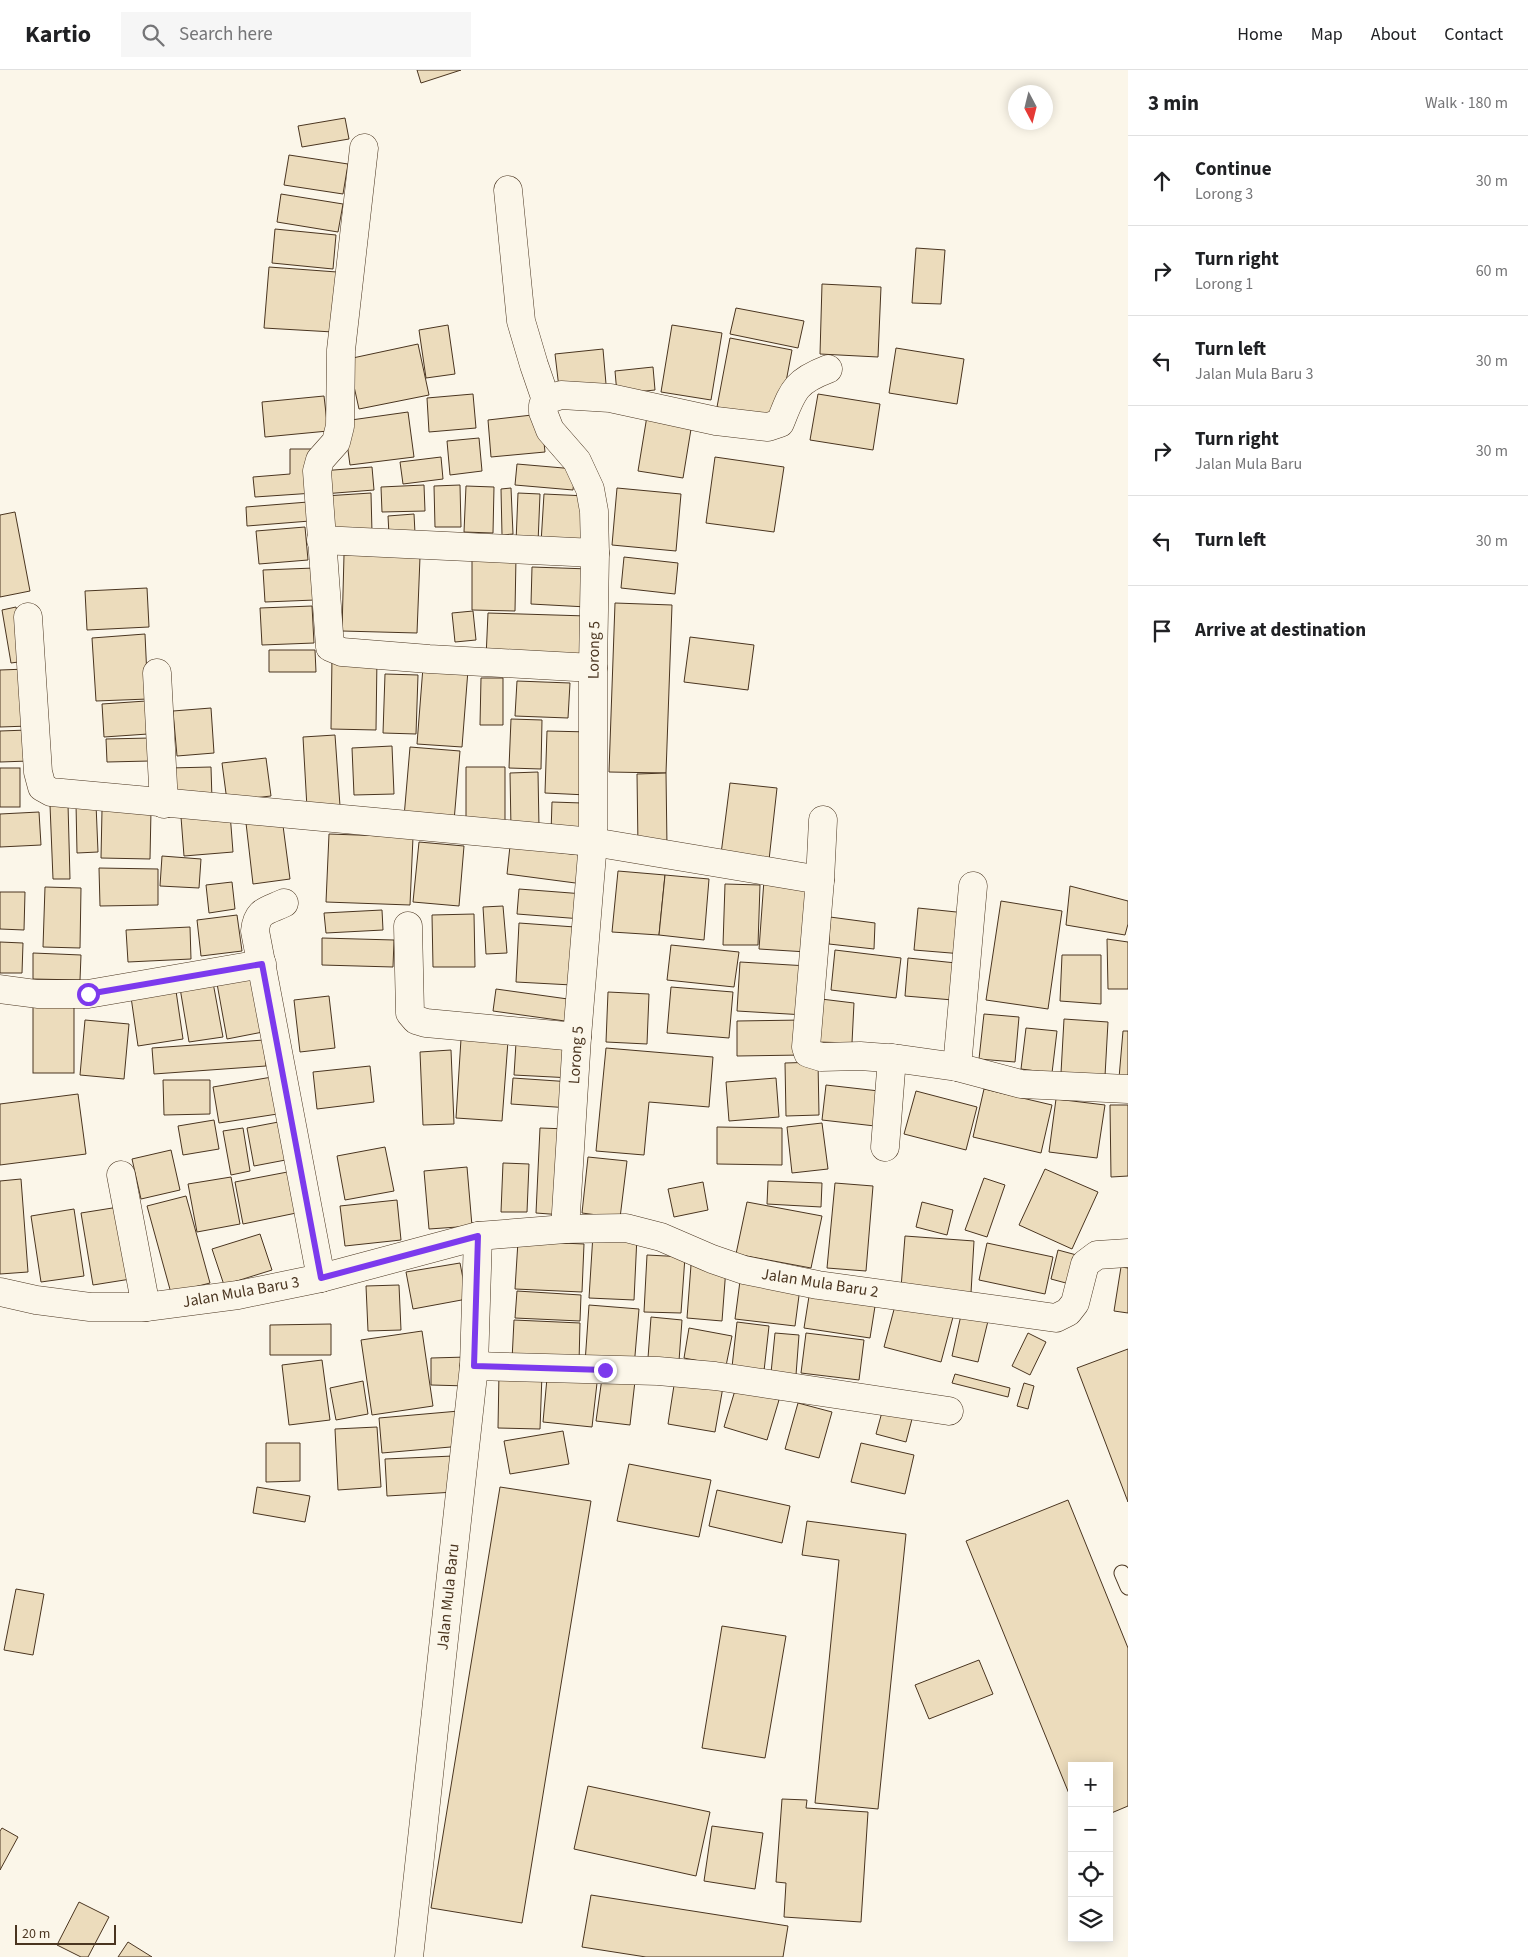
<!DOCTYPE html>
<html lang="en">
<head>
<meta charset="utf-8">
<style>
	body { margin:0; font-family:"Source Sans 3",sans-serif; background:#f6f6f6; color:#202124 }
	.controls { position:absolute; right:15px; bottom:15px; display:grid; overflow:hidden; border-radius:0px; box-shadow:0 2px 12px #0003 }
	.controls button { width:45px; height:45px; display:grid; place-items:center; padding:0; border:0; border-bottom:1px solid #e0e0e0; background:#fff; color:#202124; font:25px sans-serif }
	.compass { position:absolute; left:1008px; top:15px; width:45px; height:45px; border-radius:50%; background:#fff; box-shadow:0 2px 12px #0003; rotate:173deg }
	.scale { position:absolute; left:15px; bottom:12px; width:101px; box-sizing:border-box; padding-left:5px; border:2px solid #4a3520; border-top:0; font-size:14px; line-height:18px; white-space:nowrap; color:#4a3520; -webkit-text-stroke:4px #fbf6e9; paint-order:stroke }
	.stop { position:absolute; width:15px; height:15px; margin:-11px; border:4px solid #7c3aed; border-radius:50%; background:#fff }
	.stop.end { background:#7c3aed; border-color:#fff; box-shadow:0 1px 5px #0008 }
	.list { margin:0; padding:0; list-style:none }
	h2 { display:flex; justify-content:space-between; align-items:center; height:65px; margin:0; padding:0 20px; font-size:21px }
	h2 small { font-size:16px; font-weight:400; color:#757577 }
	.list li { display:grid; grid-template-columns:32px 1fr auto; gap:15px; align-items:center; box-sizing:border-box; height:90px; padding:0 20px; border-top:1px solid #e0e0e0 }
	.list b { display:block; font-size:19px; white-space:nowrap }
	.list p { margin:0; font-size:16px; white-space:nowrap; color:#757577 }
	.list em { font-size:16px; font-style:normal; color:#757577 }
	.icon { flex:none; width:28px; height:28px; fill:none; stroke:currentColor; stroke-width:2; stroke-linecap:round; stroke-linejoin:round }
	.map { position:relative; flex:none; width:1128px; height:1887px; overflow:hidden }
	header { display:flex; align-items:center; gap:30px; box-sizing:border-box; height:70px; padding:0 25px; background:#fff; border-bottom:1px solid #e0e0e0 }
	header strong { font-size:24px }
	nav { display:flex; gap:28px; margin-inline-start:auto; font-size:18px }
	.search { width:350px; height:45px; background:#f6f6f6; display:flex; align-items:center; gap:12px; box-sizing:border-box; padding:0 18px; border-radius:0px; color:#757577; font-size:19px }
	main { display:flex }
	aside { flex:1; background:#fff }
	.map>svg:first-child { display:block }
</style>
</head>
<body>
<header>
<strong>Kartio</strong>
<div class="search"><svg class="icon" aria-label="search" viewBox="0 0 24 24"><circle cx="10" cy="10" r="6"/><path d="M15 15l6 6"/></svg>Search here</div>
<nav><a>Home</a><a>Map</a><a>About</a><a>Contact</a></nav>
</header>
<main>
<div class="map">
<svg width="1128" height="1887" viewBox="0 0 1128 1887">
	<rect width="100%" height="100%" fill="#fbf6e9"/>
	<g fill="#ecdcbc" stroke="#4a3520">
		<polygon points="417,0 461,0 421,13"/>
		<polygon points="345,48 349,69 302,77 298,56"/>
		<polygon points="289,85 348,94 343,124 284,115"/>
		<polygon points="281,124 343,134 338,162 277,152"/>
		<polygon points="275,159 336,165 333,199 272,193"/>
		<polygon points="916,178 945,180 941,234 912,233"/>
		<polygon points="269,197 337,202 333,262 264,258"/>
		<polygon points="822,214 881,217 878,287 820,284"/>
		<polygon points="736,238 804,251 798,278 730,264"/>
		<polygon points="448,255 455,304 426,308 419,260"/>
		<polygon points="672,255 722,263 711,330 661,322"/>
		<polygon points="730,268 792,280 779,349 717,337"/>
		<polygon points="418,274 429,325 359,339 348,289"/>
		<polygon points="896,278 964,289 957,334 889,323"/>
		<polygon points="603,279 606,314 559,318 555,284"/>
		<polygon points="653,297 655,320 617,324 615,301"/>
		<polygon points="473,324 476,358 429,362 427,328"/>
		<polygon points="818,324 880,334 873,380 810,370"/>
		<polygon points="324,326 328,361 265,367 262,332"/>
		<polygon points="408,342 414,387 350,395 344,351"/>
		<polygon points="541,344 545,382 491,387 488,350"/>
		<polygon points="647,346 692,353 683,408 638,401"/>
		<polygon points="479,368 482,401 450,405 447,371"/>
		<polygon points="290,379 311,379 314,423 255,427 253,407 290,404"/>
		<polygon points="441,387 443,409 403,414 400,392"/>
		<polygon points="715,387 784,397 774,462 706,453"/>
		<polygon points="517,394 575,399 573,420 515,415"/>
		<polygon points="372,397 374,420 323,424 321,401"/>
		<polygon points="424,415 425,441 382,442 381,417"/>
		<polygon points="460,415 461,457 435,457 434,416"/>
		<polygon points="466,416 494,417 493,463 464,462"/>
		<polygon points="511,418 513,464 502,465 501,419"/>
		<polygon points="617,418 681,424 676,481 612,475"/>
		<polygon points="371,423 372,463 327,465 325,426"/>
		<polygon points="518,423 540,424 538,473 516,472"/>
		<polygon points="544,424 587,426 584,475 541,473"/>
		<polygon points="308,432 310,451 247,456 246,437"/>
		<polygon points="15,442 30,521 0,527 0,445"/>
		<polygon points="414,444 415,463 389,465 388,446"/>
		<polygon points="305,457 308,490 259,494 256,461"/>
		<polygon points="344,485 420,487 417,563 342,561"/>
		<polygon points="472,486 516,487 515,541 472,540"/>
		<polygon points="624,487 678,493 675,524 621,518"/>
		<polygon points="532,497 589,499 587,537 531,534"/>
		<polygon points="314,498 315,530 265,532 263,500"/>
		<polygon points="147,518 149,557 87,560 85,521"/>
		<polygon points="615,533 672,535 666,703 609,702"/>
		<polygon points="312,536 314,573 262,575 260,538"/>
		<polygon points="16,537 26,591 11,593 2,540"/>
		<polygon points="473,541 476,570 455,572 452,543"/>
		<polygon points="488,543 587,546 585,592 486,588"/>
		<polygon points="145,564 148,629 96,631 92,568"/>
		<polygon points="690,567 754,575 748,620 684,612"/>
		<polygon points="269,580 315,580 316,602 269,602"/>
		<polygon points="332,586 377,587 376,660 331,659"/>
		<polygon points="423,597 468,600 462,677 417,674"/>
		<polygon points="27,599 29,656 0,657 0,600"/>
		<polygon points="385,604 418,605 416,664 383,663"/>
		<polygon points="481,608 503,608 503,655 480,655"/>
		<polygon points="517,611 570,613 568,648 515,646"/>
		<polygon points="146,631 148,664 104,667 102,634"/>
		<polygon points="211,638 214,683 177,686 173,641"/>
		<polygon points="511,649 542,650 541,699 509,698"/>
		<polygon points="28,660 29,691 0,692 0,661"/>
		<polygon points="547,661 590,662 587,725 545,723"/>
		<polygon points="335,665 340,736 307,738 303,667"/>
		<polygon points="150,668 150,691 107,692 106,669"/>
		<polygon points="392,676 394,724 354,725 352,678"/>
		<polygon points="410,677 460,681 454,751 404,747"/>
		<polygon points="266,688 271,726 227,731 222,693"/>
		<polygon points="211,697 212,730 170,731 169,698"/>
		<polygon points="466,697 505,697 505,756 466,757"/>
		<rect x="0" y="698" width="20" height="39"/>
		<polygon points="538,702 539,758 511,759 510,703"/>
		<polygon points="666,703 667,777 638,777 637,704"/>
		<polygon points="730,713 777,718 769,790 721,784"/>
		<polygon points="552,732 582,733 580,764 551,763"/>
		<polygon points="68,734 70,809 53,809 50,735"/>
		<polygon points="76,734 96,734 98,782 77,783"/>
		<polygon points="102,740 151,740 150,789 101,788"/>
		<polygon points="39,742 41,775 0,777 0,744"/>
		<polygon points="230,743 233,782 184,786 181,747"/>
		<polygon points="282,748 290,809 253,814 246,753"/>
		<polygon points="329,764 413,767 410,835 326,832"/>
		<polygon points="419,772 464,776 459,836 413,832"/>
		<polygon points="510,776 587,786 583,814 507,804"/>
		<polygon points="162,786 201,789 199,818 160,816"/>
		<polygon points="99,798 158,799 158,835 100,836"/>
		<polygon points="618,801 665,805 659,865 612,862"/>
		<polygon points="665,805 709,809 704,870 659,865"/>
		<polygon points="764,810 812,814 807,882 759,879"/>
		<polygon points="232,812 235,839 209,843 206,815"/>
		<polygon points="725,814 760,815 758,875 723,875"/>
		<polygon points="1070,816 1128,831 1128,854 1125,865 1066,855"/>
		<polygon points="45,817 81,818 80,878 43,877"/>
		<polygon points="519,819 584,824 582,849 517,844"/>
		<polygon points="0,822 25,822 24,860 0,859"/>
		<polygon points="1001,831 1062,841 1048,939 986,930"/>
		<polygon points="503,836 507,883 486,884 483,837"/>
		<polygon points="918,838 966,843 963,884 914,880"/>
		<polygon points="382,840 383,860 326,863 324,843"/>
		<polygon points="474,844 475,897 433,897 432,845"/>
		<polygon points="237,845 242,881 201,886 197,850"/>
		<polygon points="830,847 875,853 874,879 829,874"/>
		<polygon points="519,853 575,857 572,915 516,912"/>
		<polygon points="190,857 191,889 128,892 126,860"/>
		<polygon points="322,868 394,870 393,897 322,895"/>
		<polygon points="1107,869 1128,872 1128,919 1108,919"/>
		<polygon points="0,872 23,873 22,903 0,903"/>
		<polygon points="671,875 739,882 734,917 667,910"/>
		<polygon points="835,880 901,888 896,928 831,920"/>
		<polygon points="33,883 81,885 80,910 33,909"/>
		<polygon points="1062,885 1101,885 1101,934 1060,931"/>
		<polygon points="908,888 956,893 953,930 905,926"/>
		<polygon points="740,892 808,896 805,945 737,941"/>
		<polygon points="256,900 268,961 227,969 216,908"/>
		<polygon points="212,907 223,967 189,972 179,912"/>
		<polygon points="175,914 183,969 138,976 130,920"/>
		<polygon points="671,917 733,922 729,968 667,963"/>
		<polygon points="496,919 575,930 572,952 493,941"/>
		<polygon points="608,922 649,924 647,974 606,972"/>
		<polygon points="329,926 335,978 300,982 294,930"/>
		<polygon points="821,929 854,933 852,973 817,972"/>
		<rect x="33" y="932" width="41" height="71"/>
		<polygon points="984,944 1019,947 1015,992 979,989"/>
		<polygon points="1064,949 1108,952 1105,1006 1061,1003"/>
		<polygon points="85,950 129,954 124,1009 80,1005"/>
		<polygon points="803,950 803,985 737,986 737,951"/>
		<polygon points="1026,958 1057,961 1052,1003 1021,999"/>
		<polygon points="1123,961 1128,961 1128,1010 1119,1008"/>
		<polygon points="461,969 508,971 502,1051 456,1048"/>
		<polygon points="264,970 266,996 154,1004 152,978"/>
		<polygon points="516,973 574,977 572,1008 514,1005"/>
		<polygon points="606,978 713,987 709,1037 649,1032 644,1085 596,1081"/>
		<polygon points="451,980 454,1054 423,1055 420,982"/>
		<polygon points="818,992 819,1045 786,1046 785,993"/>
		<polygon points="370,996 374,1032 317,1039 313,1002"/>
		<polygon points="278,1006 284,1043 219,1053 213,1017"/>
		<polygon points="513,1008 572,1012 570,1038 511,1034"/>
		<polygon points="776,1008 779,1047 729,1051 726,1012"/>
		<polygon points="163,1010 210,1010 210,1044 164,1045"/>
		<polygon points="826,1015 879,1021 875,1056 822,1050"/>
		<polygon points="984,1019 1052,1035 1041,1083 973,1067"/>
		<polygon points="916,1021 977,1037 966,1080 904,1064"/>
		<polygon points="78,1024 86,1084 0,1095 0,1034"/>
		<polygon points="1056,1029 1105,1035 1097,1088 1049,1082"/>
		<polygon points="1110,1035 1128,1035 1128,1106 1111,1107"/>
		<polygon points="214,1050 219,1079 183,1085 178,1056"/>
		<polygon points="289,1050 296,1088 254,1096 247,1058"/>
		<polygon points="822,1053 828,1099 792,1103 787,1057"/>
		<polygon points="717,1057 782,1058 782,1095 717,1094"/>
		<polygon points="243,1058 250,1101 231,1105 223,1061"/>
		<polygon points="540,1058 568,1059 563,1145 536,1143"/>
		<polygon points="385,1077 394,1121 345,1130 337,1086"/>
		<polygon points="171,1080 180,1120 141,1129 132,1089"/>
		<polygon points="588,1087 627,1091 620,1148 582,1143"/>
		<polygon points="503,1093 529,1094 527,1142 501,1142"/>
		<polygon points="467,1097 472,1156 429,1159 424,1101"/>
		<polygon points="1045,1099 1098,1122 1072,1179 1019,1155"/>
		<polygon points="298,1100 306,1141 243,1154 235,1112"/>
		<polygon points="231,1107 240,1154 197,1162 188,1114"/>
		<polygon points="984,1108 1005,1115 987,1167 965,1160"/>
		<polygon points="21,1109 28,1202 0,1204 0,1111"/>
		<polygon points="768,1111 822,1113 821,1137 767,1134"/>
		<polygon points="703,1112 708,1140 674,1147 668,1119"/>
		<polygon points="835,1113 873,1116 866,1201 827,1198"/>
		<polygon points="186,1126 210,1213 171,1223 147,1136"/>
		<polygon points="397,1130 401,1170 345,1176 340,1136"/>
		<polygon points="747,1132 822,1146 811,1198 736,1184"/>
		<polygon points="922,1132 953,1140 947,1165 916,1157"/>
		<polygon points="125,1136 137,1208 93,1215 81,1143"/>
		<polygon points="74,1139 84,1206 41,1212 31,1146"/>
		<polygon points="260,1164 272,1200 224,1215 212,1179"/>
		<polygon points="593,1164 637,1166 634,1230 589,1228"/>
		<polygon points="905,1166 974,1171 971,1223 901,1218"/>
		<polygon points="518,1171 584,1174 582,1222 515,1219"/>
		<polygon points="987,1173 1053,1187 1045,1224 979,1210"/>
		<polygon points="1058,1180 1084,1187 1077,1216 1051,1209"/>
		<polygon points="647,1185 685,1187 681,1243 644,1242"/>
		<polygon points="460,1193 467,1229 413,1239 406,1202"/>
		<polygon points="691,1195 726,1198 722,1251 687,1248"/>
		<polygon points="1121,1197 1128,1198 1128,1243 1114,1241"/>
		<polygon points="740,1211 800,1218 795,1256 735,1249"/>
		<polygon points="399,1215 401,1260 368,1261 366,1216"/>
		<polygon points="810,1220 876,1230 870,1268 804,1258"/>
		<polygon points="517,1221 581,1225 580,1251 515,1248"/>
		<polygon points="896,1232 953,1247 941,1292 884,1277"/>
		<polygon points="589,1235 639,1239 634,1297 585,1293"/>
		<polygon points="961,1245 988,1251 978,1292 952,1286"/>
		<polygon points="651,1247 682,1250 679,1291 648,1288"/>
		<polygon points="514,1250 580,1253 579,1293 512,1290"/>
		<polygon points="737,1252 769,1256 764,1301 732,1297"/>
		<polygon points="331,1254 331,1285 270,1285 270,1255"/>
		<polygon points="689,1258 732,1266 726,1296 684,1288"/>
		<polygon points="422,1261 433,1336 372,1345 361,1270"/>
		<polygon points="775,1263 799,1265 796,1305 771,1303"/>
		<polygon points="806,1263 864,1270 859,1310 801,1303"/>
		<polygon points="1028,1263 1046,1272 1030,1305 1012,1296"/>
		<polygon points="1128,1279 1128,1432 1077,1298"/>
		<polygon points="467,1287 468,1316 431,1315 431,1288"/>
		<polygon points="322,1290 330,1350 289,1355 282,1295"/>
		<polygon points="499,1302 542,1304 540,1359 498,1358"/>
		<polygon points="955,1304 1010,1318 1008,1327 952,1313"/>
		<polygon points="547,1308 597,1313 592,1357 543,1352"/>
		<polygon points="602,1308 635,1311 630,1355 596,1351"/>
		<polygon points="675,1309 723,1317 715,1362 668,1354"/>
		<polygon points="363,1311 368,1344 336,1350 330,1318"/>
		<polygon points="1024,1313 1034,1316 1028,1339 1017,1336"/>
		<polygon points="736,1317 779,1330 767,1370 724,1357"/>
		<polygon points="798,1333 832,1342 819,1388 785,1379"/>
		<polygon points="459,1341 462,1376 382,1383 379,1348"/>
		<polygon points="882,1342 912,1349 906,1372 876,1364"/>
		<polygon points="377,1357 381,1417 338,1420 335,1359"/>
		<polygon points="563,1361 569,1394 510,1404 504,1371"/>
		<polygon points="266,1373 300,1373 300,1411 266,1412"/>
		<polygon points="861,1373 914,1385 905,1424 851,1412"/>
		<polygon points="453,1386 455,1422 387,1426 385,1389"/>
		<polygon points="629,1394 711,1410 699,1467 617,1451"/>
		<polygon points="257,1417 310,1426 305,1452 253,1443"/>
		<polygon points="500,1417 591,1431 522,1853 431,1838"/>
		<polygon points="717,1420 790,1436 782,1473 709,1456"/>
		<polygon points="1068,1430 1128,1578 1128,1736 1109,1744 1109,1696 1072,1696 1072,1731 966,1471"/>
		<polygon points="807,1451 906,1464 878,1739 815,1733 839,1490 802,1485"/>
		<polygon points="16,1519 44,1524 33,1585 4,1580"/>
		<polygon points="722,1556 786,1566 765,1688 702,1678"/>
		<polygon points="979,1590 993,1624 929,1649 915,1615"/>
		<polygon points="588,1716 710,1742 696,1806 574,1779"/>
		<polygon points="782,1729 807,1730 806,1738 868,1742 861,1852 784,1847 786,1813 776,1812"/>
		<polygon points="712,1756 763,1763 755,1819 704,1811"/>
		<polygon points="2,1758 18,1767 0,1800 0,1761"/>
		<polygon points="591,1825 788,1856 783,1887 646,1887 582,1877"/>
		<polygon points="79,1832 109,1847 88,1887 81,1887 57,1875"/>
		<polygon points="128,1872 152,1887 118,1887"/>
	</g>
	<g fill="none" stroke-linecap="round" stroke-linejoin="round">
		<defs>
			<polyline id="lane" points="1122,1503 1128,1517"/>
			<g id="street">
				<polyline points="364,78 341,280 340,356 336,372 320,390 317,401 330,577 342,582 429,589 593,598"/>
				<polyline points="508,120 521,251 534,295 546,330"/>
				<polyline points="321,470 595,483"/>
				<polyline points="28,547 38,702 42,717 51,722 593,772 820,810 806,977 808,983 821,987 860,986 900,989 957,997 1021,1014 1128,1019"/>
				<polyline points="157,603 164,734"/>
				<polyline points="820,810 823,750"/>
				<path d="M284,833C267,841 257,840 255,861L321,1208"/>
				<polyline points="408,856 410,943 416,950 426,953 577,967"/>
				<polyline points="0,919 37,924 88,924 262,894"/>
				<polyline points="957,997 973,816"/>
				<polyline points="885,1077 892,988"/>
				<polyline points="121,1105 146,1237"/>
				<path d="M565,1159L577,967L593,772V598L595,483L594,441L590,419L577,391L550,360L543,342V335L546,330L561,325L610,328L716,351L768,357L780,353C793,321 794,312 828,299"/>
				<polyline points="0,1222 36,1230 90,1237 146,1237 238,1225 321,1208 478,1166 565,1159 626,1158 661,1167 712,1189 744,1200 818,1215 1056,1248 1068,1242 1075,1233 1085,1194 1097,1185 1128,1183"/>
				<polyline points="474,1296 658,1301 715,1306 949,1341"/>
				<polyline points="409,1887 474,1296 478,1166"/>
			</g>
		</defs>
		<use href="#lane" stroke="#4a3520" stroke-width="17"/>
		<use href="#street" stroke="#4a3520" stroke-width="29"/>
		<use href="#lane" stroke="#fbf6e9" stroke-width="15"/>
		<use href="#street" stroke="#fbf6e9" stroke-width="28"/>
	</g>
	<g fill="none" stroke-linecap="round" stroke-linejoin="round">
		<polyline stroke="#7c3aed" stroke-width="6" points="88,924 262,894 321,1208 478,1166 474,1296 605,1300"/>
	</g>
	<g text-anchor="middle" dominant-baseline="central" stroke-width="4" stroke-linejoin="round" paint-order="stroke">
		<g font-size="16" fill="#4a3520" stroke="#fbf6e9">
			<text transform="translate(594 580) rotate(-89)">Lorong 5</text>
			<text transform="translate(576 985) rotate(-86)">Lorong 5</text>
			<text transform="translate(820 1213) rotate(9)">Jalan Mula Baru 2</text>
			<text transform="translate(241 1222) rotate(-10)">Jalan Mula Baru 3</text>
			<text transform="translate(448 1527) rotate(-84)">Jalan Mula Baru</text>
		</g>
	</g>
</svg>
<div class="controls">
<button>+</button>
<button>−</button>
<button><svg class="icon" aria-label="locate" viewBox="0 0 24 24"><circle cx="12" cy="12" r="6"/><path d="M12 2v4M12 18v4M2 12h4M18 12h4"/></svg></button>
<button><svg class="icon" aria-label="layers" viewBox="0 0 24 24"><path d="M12 4l9 5-9 5-9-5zM3 14l9 5 9-5"/></svg></button>
</div>
<svg class="compass" viewBox="-18 -18 36 36"><path d="M0-13l5 13h-10z" fill="#e53935"/><path d="M0 13l5-13h-10z" fill="#757577"/></svg>
<div class="scale">20 m</div>
<div class="stop" style="left:88px;top:924px"></div>
<div class="stop end" style="left:605px;top:1300px"></div>
</div>
<aside>
<h2>3 min<small>Walk · 180 m</small></h2>
<ul class="list">
<li><svg class="icon" aria-label="ahead" viewBox="0 0 24 24"><path d="M12 20V5M6 11l6-6 6 6"/></svg><div><b>Continue</b><p>Lorong 3</p></div><em>30 m</em></li>
<li><svg class="icon" aria-label="right" viewBox="0 0 24 24"><path d="M7 20v-9h11M14 6l5 5-5 5"/></svg><div><b>Turn right</b><p>Lorong 1</p></div><em>60 m</em></li>
<li><svg class="icon" aria-label="left" viewBox="0 0 24 24"><path d="M17 20v-9H6M10 6l-5 5 5 5"/></svg><div><b>Turn left</b><p>Jalan Mula Baru 3</p></div><em>30 m</em></li>
<li><svg class="icon" aria-label="right" viewBox="0 0 24 24"><path d="M7 20v-9h11M14 6l5 5-5 5"/></svg><div><b>Turn right</b><p>Jalan Mula Baru</p></div><em>30 m</em></li>
<li><svg class="icon" aria-label="left" viewBox="0 0 24 24"><path d="M17 20v-9H6M10 6l-5 5 5 5"/></svg><div><b>Turn left</b></div><em>30 m</em></li>
<li><svg class="icon" aria-label="arrive" viewBox="0 0 24 24"><path d="M6 21V4h12l-3 4 3 4H6"/></svg><div><b>Arrive at destination</b></div></li>
</ul>
</aside>
</main>
</body>
</html>
